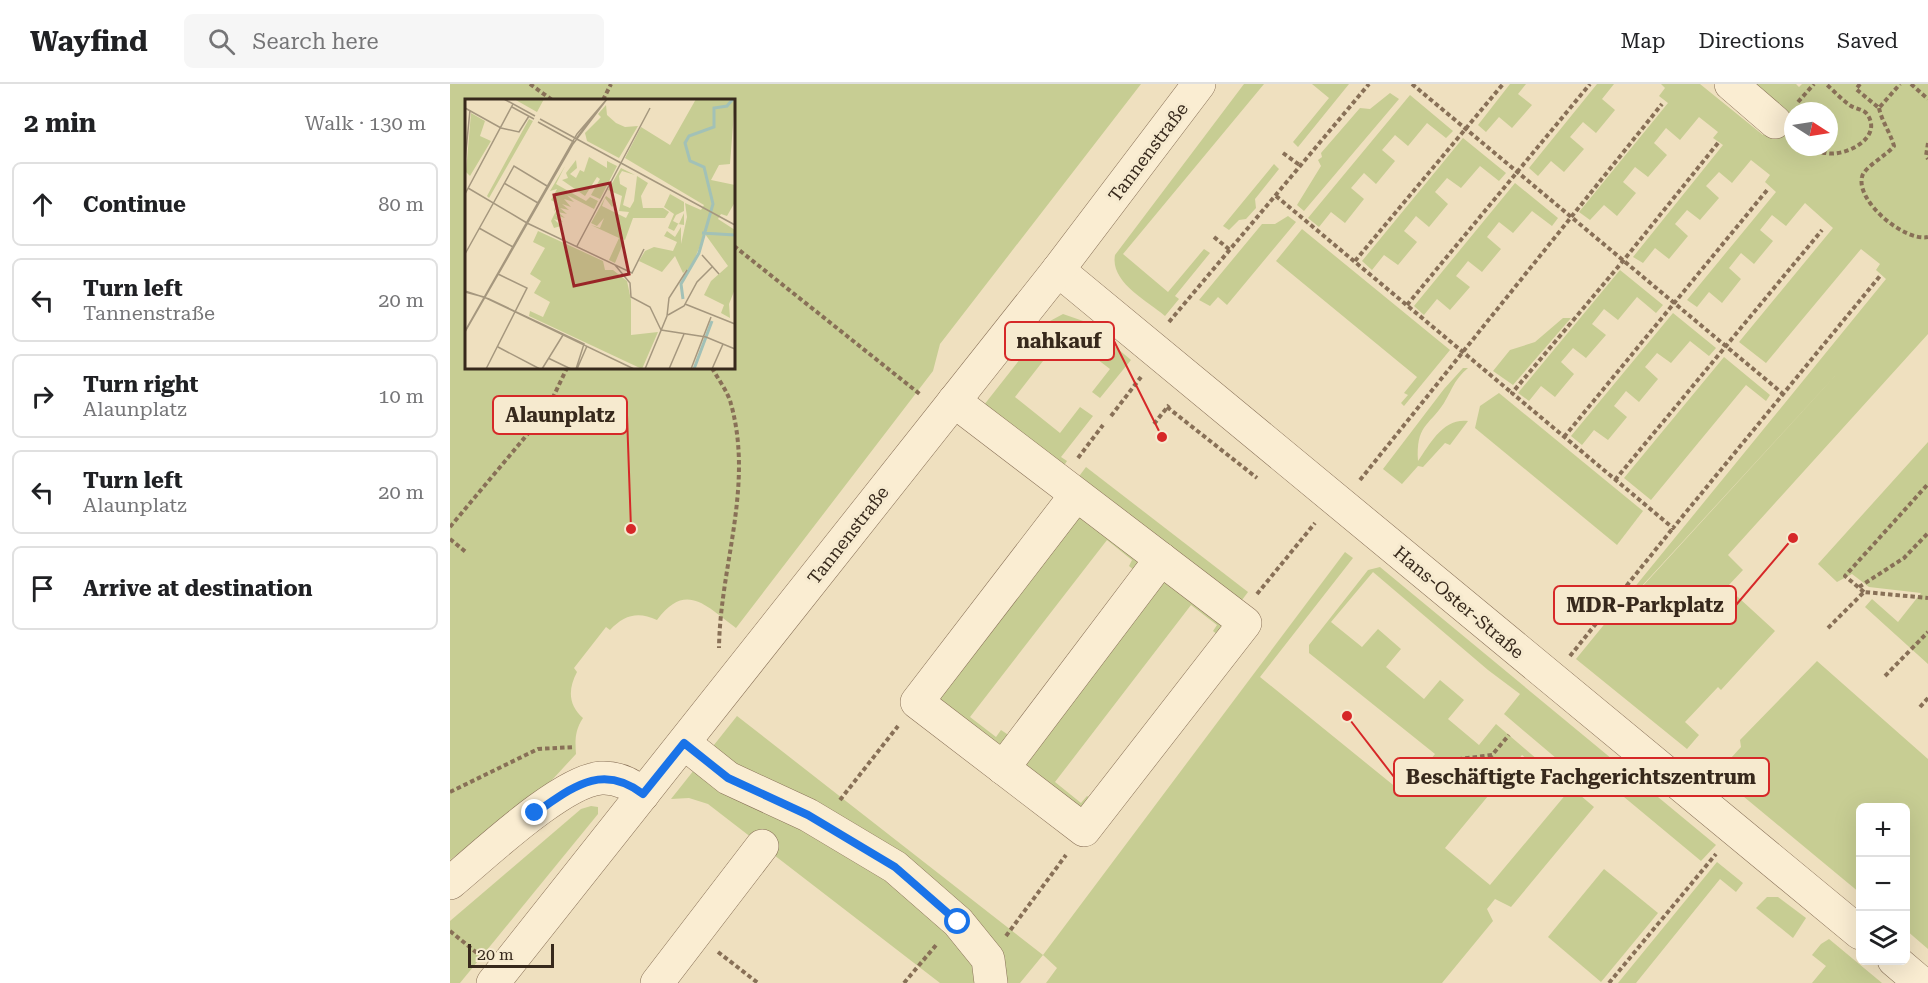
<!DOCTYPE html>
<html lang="en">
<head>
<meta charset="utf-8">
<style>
	body { margin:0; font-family:"Roboto Serif",serif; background:#f6f6f6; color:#202124 }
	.controls { position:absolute; right:18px; bottom:18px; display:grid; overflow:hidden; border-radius:9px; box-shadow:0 6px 24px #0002 }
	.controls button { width:54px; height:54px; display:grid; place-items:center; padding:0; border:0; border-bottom:2px solid #e0e0e0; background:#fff; color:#202124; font:30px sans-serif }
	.compass { position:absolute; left:1334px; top:18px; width:54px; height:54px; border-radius:50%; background:#fff; box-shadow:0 6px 24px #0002; rotate:102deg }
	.scale { position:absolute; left:18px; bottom:15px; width:86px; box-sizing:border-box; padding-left:6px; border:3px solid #37291c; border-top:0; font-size:16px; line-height:21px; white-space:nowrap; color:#37291c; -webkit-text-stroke:4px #f6eacf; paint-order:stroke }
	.stop { position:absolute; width:18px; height:18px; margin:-14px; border:4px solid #1a73e8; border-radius:50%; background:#fff }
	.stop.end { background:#1a73e8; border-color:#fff; box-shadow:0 2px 6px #0008 }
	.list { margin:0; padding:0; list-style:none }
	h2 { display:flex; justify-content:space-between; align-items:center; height:78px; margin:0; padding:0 24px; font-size:26px }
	h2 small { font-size:20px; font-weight:400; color:#757577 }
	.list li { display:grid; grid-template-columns:39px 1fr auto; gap:18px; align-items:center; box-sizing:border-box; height:84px; margin:0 12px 12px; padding:0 12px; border:2px solid #e0e0e0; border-radius:9px }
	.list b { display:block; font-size:22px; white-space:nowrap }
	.list p { margin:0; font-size:20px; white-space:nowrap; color:#757577 }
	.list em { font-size:20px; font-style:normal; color:#757577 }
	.icon { flex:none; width:33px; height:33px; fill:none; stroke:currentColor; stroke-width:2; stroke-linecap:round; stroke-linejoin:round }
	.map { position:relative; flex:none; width:1478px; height:899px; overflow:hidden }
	header { display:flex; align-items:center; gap:36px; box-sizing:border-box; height:84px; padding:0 30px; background:#fff; border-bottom:2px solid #e0e0e0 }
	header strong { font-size:28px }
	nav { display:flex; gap:33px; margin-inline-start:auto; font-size:21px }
	.search { width:420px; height:54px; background:#f6f6f6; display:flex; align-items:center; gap:15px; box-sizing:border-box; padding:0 21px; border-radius:9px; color:#757577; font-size:22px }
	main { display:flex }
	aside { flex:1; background:#fff }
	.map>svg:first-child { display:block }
</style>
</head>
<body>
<header>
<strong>Wayfind</strong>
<div class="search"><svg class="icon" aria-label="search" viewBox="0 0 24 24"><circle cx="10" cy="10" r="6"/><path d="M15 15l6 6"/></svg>Search here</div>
<nav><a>Map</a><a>Directions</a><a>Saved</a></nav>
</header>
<main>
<aside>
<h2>2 min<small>Walk · 130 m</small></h2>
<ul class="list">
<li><svg class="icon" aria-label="ahead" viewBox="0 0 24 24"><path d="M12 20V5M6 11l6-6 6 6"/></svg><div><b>Continue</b></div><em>80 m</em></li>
<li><svg class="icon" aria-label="left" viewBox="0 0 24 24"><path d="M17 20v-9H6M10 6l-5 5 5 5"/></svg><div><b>Turn left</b><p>Tannenstraße</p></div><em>20 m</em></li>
<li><svg class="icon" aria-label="right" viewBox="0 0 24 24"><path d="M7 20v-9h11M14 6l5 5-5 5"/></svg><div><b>Turn right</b><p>Alaunplatz</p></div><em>10 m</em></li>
<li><svg class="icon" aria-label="left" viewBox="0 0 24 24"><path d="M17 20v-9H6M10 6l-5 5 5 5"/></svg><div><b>Turn left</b><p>Alaunplatz</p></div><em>20 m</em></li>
<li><svg class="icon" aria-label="arrive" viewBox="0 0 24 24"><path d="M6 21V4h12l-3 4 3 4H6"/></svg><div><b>Arrive at destination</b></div></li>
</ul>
</aside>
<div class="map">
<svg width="1478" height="899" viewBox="0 0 1478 899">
	<rect width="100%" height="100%" fill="#efe0bf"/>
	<g fill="#c7cd93" fill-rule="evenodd">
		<path d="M0,0H691L490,260L483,287L286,544C256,522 236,497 207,536C188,527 174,531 160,546L156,543L124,584L127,588C118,605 118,621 133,634C125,646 125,656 126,670L102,696L0,776ZM16,16H284V284H16Z"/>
		<path d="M794,0H814L673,170L718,208L754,165L760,169L725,212L729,215L715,232C696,216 660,198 665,171Z"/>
		<polygon points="862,0 899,0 848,63 843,58 879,14"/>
		<polygon points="1060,0 1076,0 1068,10 1082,21 1062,44 1049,33 1036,48 1028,41"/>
		<polygon points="1147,0 1164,0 1152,15 1165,26 1146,49 1133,38 1120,53 1134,65 1114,88 1101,77 1088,92 1079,84"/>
		<path d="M1211,0H1250L1313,51L1325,38L1290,0H1346L1349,3L1352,0H1478V250L1278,471L1293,486L1277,503L1325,547L1271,606L1268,603L1235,638L1249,651L1237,665L1126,575L1436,195L1426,186L1430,180L1411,165L1316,279L1289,258L1383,144L1355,119L1336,142L1322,131L1310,146L1323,157L1304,180L1291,169L1279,184L1291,195L1272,219L1259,208L1247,223L1237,216L1326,108L1315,98L1320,91L1301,76L1282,99L1269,88L1256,102L1269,114L1250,136L1237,126L1225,140L1238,152L1219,175L1205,164L1193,179L1183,173L1273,61L1263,54L1268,48L1249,33L1230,56L1216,44L1204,59L1217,71L1198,93L1185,83L1173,98L1186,109L1167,132L1154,121L1140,136L1129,128L1218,19L1209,12L1215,4ZM1343,27H1379V63H1343ZM1395,281L1191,504V503Z"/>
		<polygon points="940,9 949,15 854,127 847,121 871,82 868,76 872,73 871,69 910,24 920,25"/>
		<polygon points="960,11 1003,47 996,54 977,39 958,62 945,51 932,66 945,77 926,100 914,89 901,104 914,115 895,139 881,128 869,143 858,134"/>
		<polygon points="1013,54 1056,89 1049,97 1030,82 1011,104 997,94 985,108 998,120 979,143 966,132 954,147 967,158 948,181 934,171 922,186 912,177"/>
		<polygon points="824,80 829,85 805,115 806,124 796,135 789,136 779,146 773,142"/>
		<polygon points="1065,99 1108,134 1102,142 1082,127 1063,149 1049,138 1037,153 1051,165 1032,188 1018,177 1006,192 1020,203 1000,226 987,215 974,231 964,222"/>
		<polygon points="838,132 846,138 777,221 768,213 760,222 749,216 812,140 825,140"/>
		<polygon points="852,145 1000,266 954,322 951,319 958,311 954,309 967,293 826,177"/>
		<polygon points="1170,186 1213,221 1206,229 1187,213 1168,236 1154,225 1142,240 1156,251 1136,274 1123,264 1111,278 1124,290 1105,313 1091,302 1079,317 1068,309"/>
		<polygon points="1223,229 1266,264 1259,272 1240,257 1221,279 1207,269 1195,283 1208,295 1189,318 1176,307 1164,322 1177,333 1158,356 1144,346 1132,361 1121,352"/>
		<polygon points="613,230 636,238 681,276 650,314 642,308 660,285 614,250 565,313 610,349 630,323 643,332 611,373 617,377 609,389 530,326 600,237"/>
		<polygon points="1113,234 1121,234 1063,301 1043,287 1060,266 1085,258"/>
		<polygon points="1274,273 1320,311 1316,317 1296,301 1201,416 1174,394"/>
		<path d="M1013,284H1018C1004,296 1003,304 994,319C978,343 966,341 968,377C980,360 993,334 1018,337L1000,361L995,359L973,383L968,382L952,400L933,385L994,305Z"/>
		<polygon points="1049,309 1193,427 1167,461 1025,344 1030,322"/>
		<polygon points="1478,358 1478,580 1415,523 1422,515 1448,538 1471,509 1419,503 1402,490 1387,498 1368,480"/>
		<polygon points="636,383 798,508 786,524 624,399"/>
		<polygon points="621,428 692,470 690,491 679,482 682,476 657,456 520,633 546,653 551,646 563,654 546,666 481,607"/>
		<polygon points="895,468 903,474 810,593 953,709 985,670 859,569 859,561 918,486 930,483 1266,761 1251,777 1162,703 1152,713 1054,630 1070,610 1038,586 923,488 881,538 912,563 928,545 951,565 936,583 974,615 990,596 1014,616 998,635 1029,661 1046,640 1095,682 1091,687 1072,671 995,764 1040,801 1117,709 1098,693 1103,688 1144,723 1061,823 1045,815 1037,825 1043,837 992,899 596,899 607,884 593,871 570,899 490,899 258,720 239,714 221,715 287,632 593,871"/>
		<polygon points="710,490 777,535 774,556 763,547 767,541 741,521 605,698 631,719 637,712 648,720 635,731 566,672"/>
		<polygon points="1367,577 1478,675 1478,865 1456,846 1456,724 1410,724 1410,809 1270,693 1271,685 1291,663 1290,656"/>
		<polygon points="141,722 148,723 148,730 10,899 0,899 0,837 131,725"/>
		<polygon points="1267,778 1293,799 1286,808 1270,795 1186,899 1168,899"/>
		<polygon points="1154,785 1208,829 1151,898 1098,853"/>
		<polygon points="1317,813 1328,813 1356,834 1343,854 1306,824"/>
		<polygon points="1379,855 1432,899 1362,899 1376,882 1362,871 1371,860"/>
	</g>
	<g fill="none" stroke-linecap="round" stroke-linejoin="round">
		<defs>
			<g id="minor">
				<polyline points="1281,0 1325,38"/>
				<polyline points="608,186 1410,849"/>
				<path d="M504,317C601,391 698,465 795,539L634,746L467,618L626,411"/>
				<polyline points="234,659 278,694 358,731 445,783 508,838 538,875 541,899"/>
				<polyline points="553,684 711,475"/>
				<path d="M0,799C33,772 111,697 151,694C167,693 181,700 193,710"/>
				<polyline points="1444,876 1471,899"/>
				<polyline points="43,899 608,186 749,0"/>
				<polyline points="207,899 312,762"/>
			</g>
		</defs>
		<use href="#minor" stroke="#887057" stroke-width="34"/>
		<g stroke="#887057" stroke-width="4" stroke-dasharray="4.5 3" stroke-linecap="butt">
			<polyline points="80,0 102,16"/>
			<polyline points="962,0 1332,309"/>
			<polyline points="1410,0 1406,5 1429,24 1450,0"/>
			<polyline points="1461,0 1478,15"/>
			<polyline points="153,16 161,0"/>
			<polyline points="1348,18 1364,0"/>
			<path d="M1429,24C1432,38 1440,48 1444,62C1436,72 1414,83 1412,93C1406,118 1455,158 1478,153"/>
			<polyline points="1268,59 1173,177 1062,309 1223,444 1430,192"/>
			<polyline points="1478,59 1476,72 1478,75"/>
			<path d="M1358,63C1364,65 1370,69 1376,69C1395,73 1434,54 1417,30C1413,25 1406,25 1401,22C1392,16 1384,7 1376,0"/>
			<polyline points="833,69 851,82"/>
			<polyline points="826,112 1062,309"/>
			<polyline points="764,153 780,166"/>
			<polyline points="284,162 471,311"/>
			<polyline points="905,177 1053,0"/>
			<polyline points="957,221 1140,0"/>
			<polyline points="719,238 919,0"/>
			<path d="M262,284C268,295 278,308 281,320C304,403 270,482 269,564"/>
			<polyline points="717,323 807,394"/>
			<polyline points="661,332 691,293"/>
			<polyline points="704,340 719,321"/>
			<polyline points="1114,353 1318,105"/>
			<polyline points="628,374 653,341"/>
			<polyline points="910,396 1212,20"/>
			<polyline points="1165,396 1372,146"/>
			<polyline points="0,443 96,328 117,284"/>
			<polyline points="0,455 17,469"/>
			<polyline points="1409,503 1454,474 1478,449"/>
			<polyline points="1414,508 1395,492 1478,400"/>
			<polyline points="807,510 865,439"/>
			<polyline points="1378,544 1414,508 1478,514"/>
			<polyline points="1120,572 1223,444"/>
			<polyline points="1435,592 1478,548"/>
			<polyline points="1470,623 1478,614"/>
			<polyline points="978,679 1042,671 1059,651"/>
			<polyline points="0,708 88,665 125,663"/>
			<polyline points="390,716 448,642"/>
			<polyline points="0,847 27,869"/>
			<polyline points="556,852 616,771"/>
			<polyline points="268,868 308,899"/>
			<polyline points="454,899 487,860"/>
			<polyline points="1159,899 1266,770"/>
		</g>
		<use href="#minor" stroke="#faedd2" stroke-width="33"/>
	</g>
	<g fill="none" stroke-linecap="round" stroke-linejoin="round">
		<path stroke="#1a73e8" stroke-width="8" d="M85,729C122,704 151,678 193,710L234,659L278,694L358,731L445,783L508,838"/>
	</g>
	<g text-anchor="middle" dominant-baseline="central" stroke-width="6" stroke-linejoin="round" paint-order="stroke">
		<g font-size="18" fill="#37291c" stroke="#f6eacf">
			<text transform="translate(698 68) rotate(-53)">Tannenstraße</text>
			<text transform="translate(398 451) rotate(-52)">Tannenstraße</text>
			<text transform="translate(1009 518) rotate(40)">Hans-Oster-Straße</text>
		</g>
	</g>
	<g transform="translate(15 15)">
		<rect width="270" height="270" fill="#efe0bf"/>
		<path d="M49,0H79L72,13ZM231,0H270L265,65L254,66L246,81L270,86V103L262,117L256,115L253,120L270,131V190L264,205L265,219L256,214L259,206L239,196L246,182L263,167L240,135L224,173L221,171L218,174L210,157L197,173L174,162L180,152L189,148L208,152L212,143L199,137L202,132L210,138L216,128V145L222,118L220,104L236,111L239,106L160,59L176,28L205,46ZM141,6L142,16L151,24L160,28L173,27L154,59L122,42L120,34L136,18L133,15ZM6,14L20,22L15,37L26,42L5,77L1,73ZM64,20L68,22L24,99L22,97ZM124,58L142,69V62L152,67L135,100L126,96L135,80L132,78L120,97L97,81L103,79L101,74L111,61L112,69L105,75L111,79L115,71L119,73ZM100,67L91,85L121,102L125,98L133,102L129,110L102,96L109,103L99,100L106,108L97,105L104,111L95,109L102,115L93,113L100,119L91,116L98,123L89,120L96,127L89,129L86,122L94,106L89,113L91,104L86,101L92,90L85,92ZM156,69L170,76L157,72L154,77L155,85L162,89L158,106L165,109L169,102L172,77L183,84L176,97L178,109H198L204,113L200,119H168L160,141L155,139L159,142L150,164L144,161L154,139L126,126L135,129L139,119L132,127L126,124L141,97L151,104L147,108L140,99L137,107L161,119L164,113L154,112L157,97L143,91ZM205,95L219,103V112L211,116L208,122L214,125L219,114V126L213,125L209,132L203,129L209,115L199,108ZM73,132L138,162L140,171H148L162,182L166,201V236L193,233L177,270L64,217L65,212L78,218L85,203L69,194L76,182L65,175L80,149L68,143Z" fill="#c7cd93"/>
		<path fill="none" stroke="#a2c1b7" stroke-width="3" d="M237,134L270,136M218,200L216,185L234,154L248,105L239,68L225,62L220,44L224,37L249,28V9L262,7L268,0M229,270L247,222"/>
		<path fill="none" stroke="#a5977e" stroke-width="1.5" d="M39,0L70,17M47,8L69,20M0,9L36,29L54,33L64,17M75,20L270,126M73,23L109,43M111,40L127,18M0,62L5,11M39,84L73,104M3,89L62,124L167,174L179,150M0,95L48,5M14,129L48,148M112,147L185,9M0,155L49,67L82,87M237,156L254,175M150,166L165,184L166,198L185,208L196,231M0,192L24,200L119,245L111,270M0,193L19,198M19,198L169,270M220,205L270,225M203,216L219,207L232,183L248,167M196,231L241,238L270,250M0,232L112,35L142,0M0,233L108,45L142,0M33,248L75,270M83,259L106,270M21,270L62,189L33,175M77,270L98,236M112,270L122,247M180,270L202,217L204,199L222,171M204,270L219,235M226,270L246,218M247,270L258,245"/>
		<path fill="#992527" fill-opacity="0.15" stroke="#992527" stroke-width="3" d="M145,84L164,175L109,187L89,96Z"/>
		<rect width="270" height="270" fill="none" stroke="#37291c" stroke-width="3"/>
	</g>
	<path fill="none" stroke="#d62828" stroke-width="2" d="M712 353L664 257M181 445L177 331M1343 454L1286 521M897 632L944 693"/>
	<g fill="#d62828" stroke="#f6eacf" stroke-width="2">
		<circle cx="712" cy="353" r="6"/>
		<circle cx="181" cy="445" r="6"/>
		<circle cx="1343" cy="454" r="6"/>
		<circle cx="897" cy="632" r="6"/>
	</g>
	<g fill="#f6eacf" stroke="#d62828" stroke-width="2">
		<rect x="555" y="238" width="109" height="38" rx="6"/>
		<rect x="43" y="312" width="134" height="38" rx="6"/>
		<rect x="1104" y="502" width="182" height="38" rx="6"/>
		<rect x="944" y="674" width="375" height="38" rx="6"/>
	</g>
	<g font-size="20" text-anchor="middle" font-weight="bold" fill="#37291c">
		<text x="609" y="264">nahkauf</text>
		<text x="110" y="338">Alaunplatz</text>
		<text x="1195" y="528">MDR-Parkplatz</text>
		<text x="1131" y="700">Beschäftigte Fachgerichtszentrum</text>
	</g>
</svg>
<div class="controls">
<button>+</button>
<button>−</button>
<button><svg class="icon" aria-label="layers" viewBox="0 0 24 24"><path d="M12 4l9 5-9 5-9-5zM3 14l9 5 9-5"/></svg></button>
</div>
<svg class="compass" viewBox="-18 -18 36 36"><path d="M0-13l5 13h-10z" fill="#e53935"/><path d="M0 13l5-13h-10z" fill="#757577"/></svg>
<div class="scale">20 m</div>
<div class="stop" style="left:508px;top:838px"></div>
<div class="stop end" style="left:85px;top:729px"></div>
</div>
</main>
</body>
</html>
